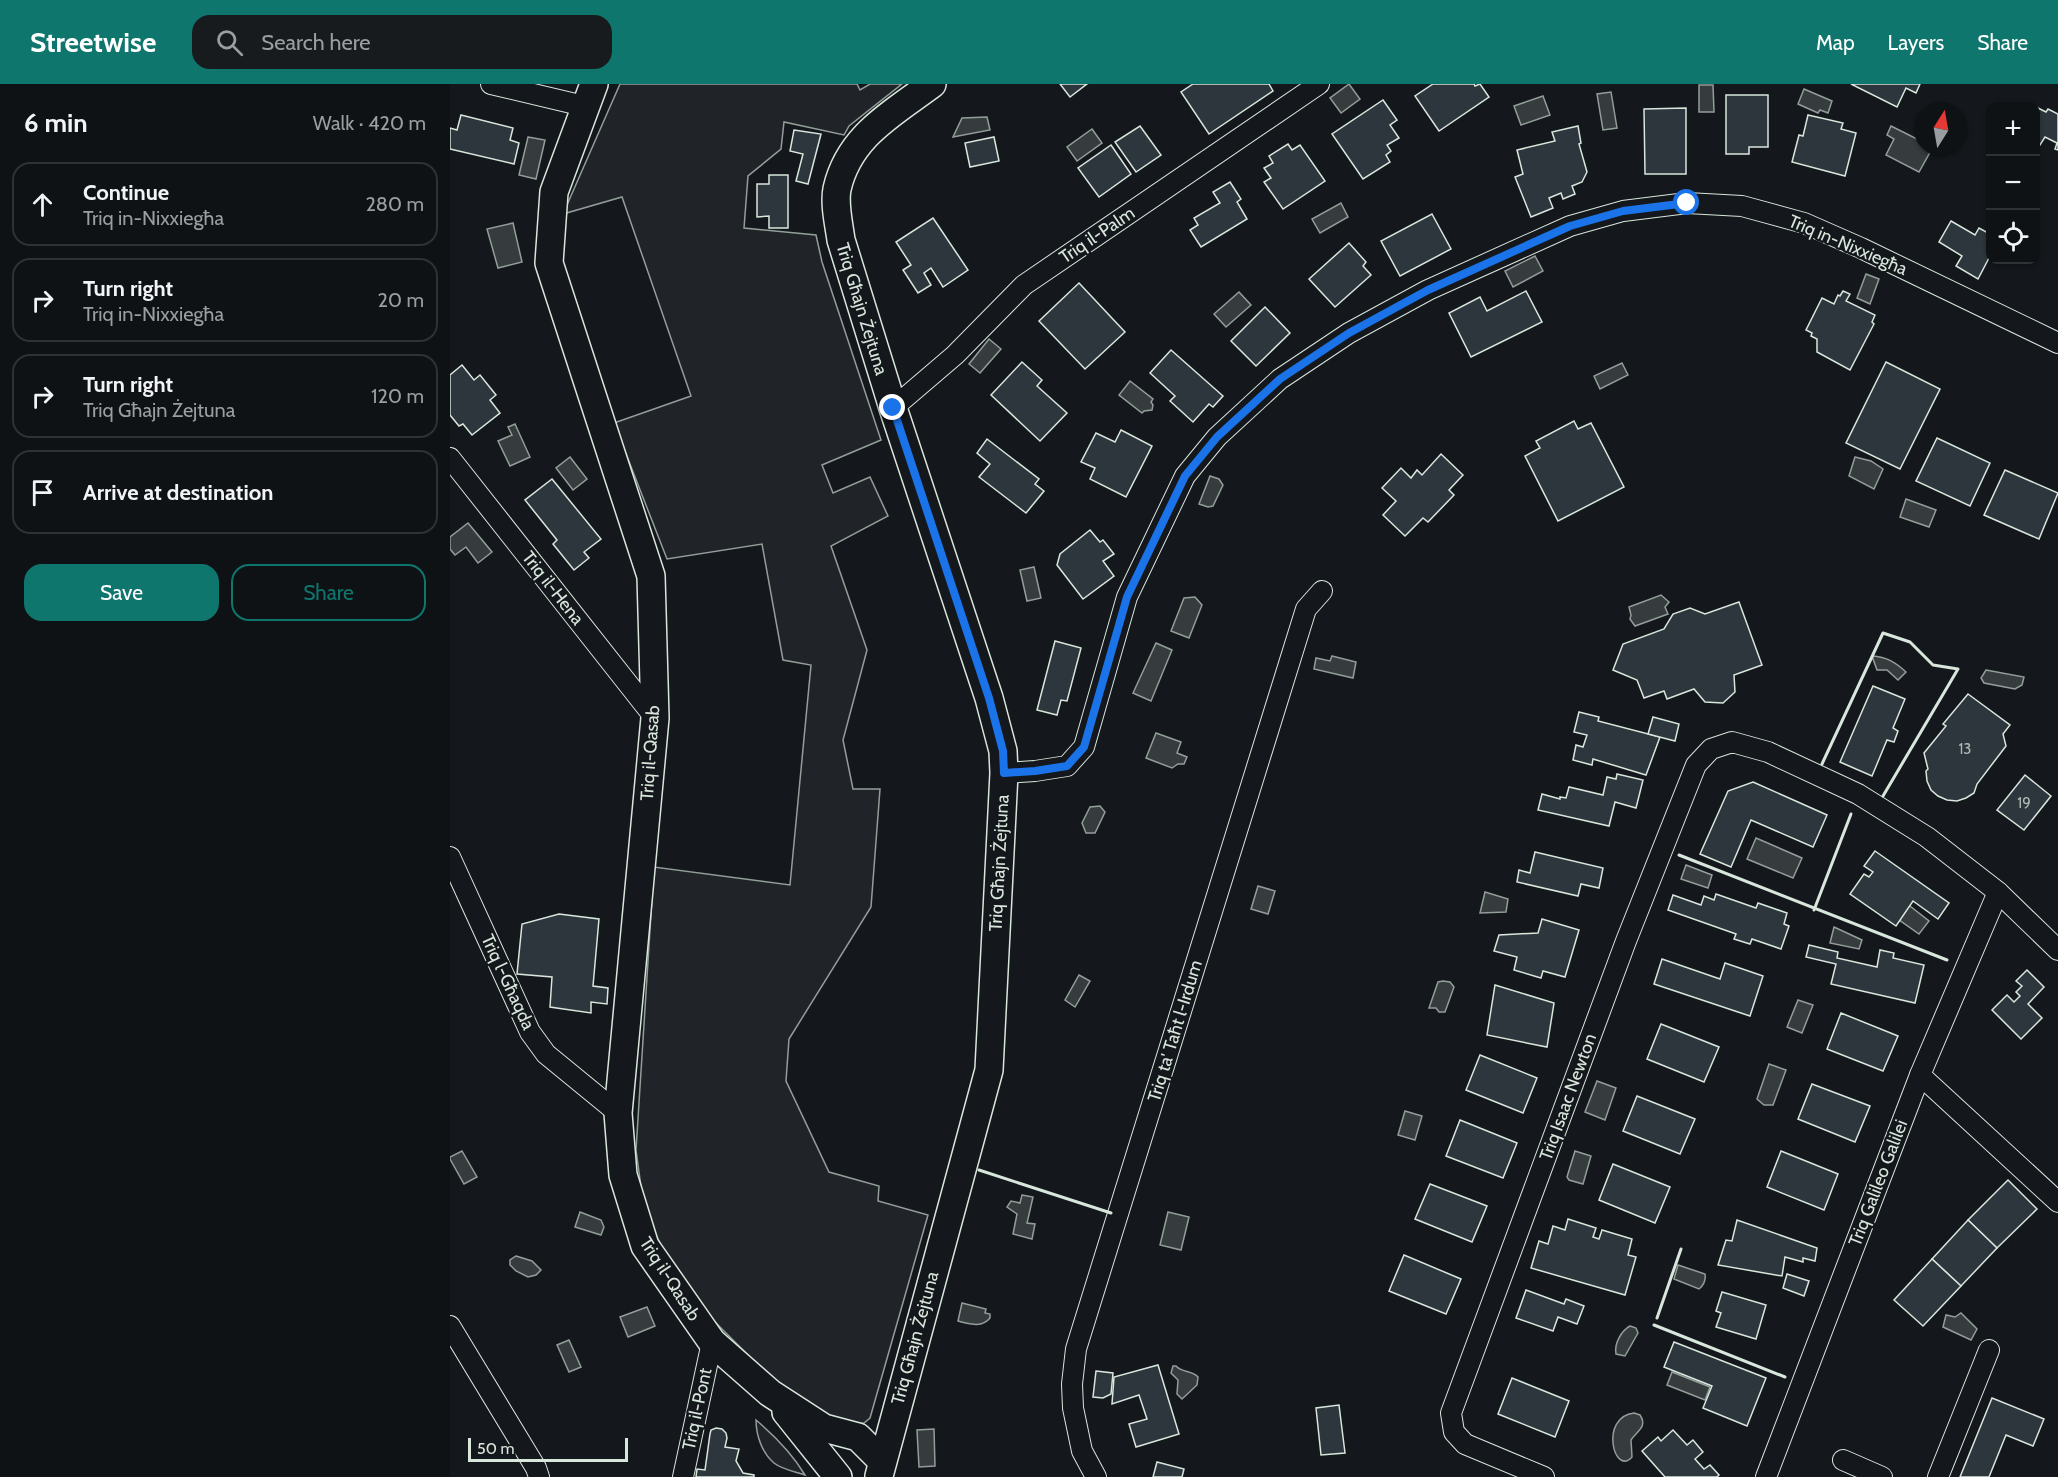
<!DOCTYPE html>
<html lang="en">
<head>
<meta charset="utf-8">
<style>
	body { margin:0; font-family:Cabin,sans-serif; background:#181b1e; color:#f1f3f6 }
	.controls { position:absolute; right:18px; top:18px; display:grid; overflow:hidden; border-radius:12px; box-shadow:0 2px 4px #0004 }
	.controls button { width:54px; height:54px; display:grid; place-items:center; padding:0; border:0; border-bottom:2px solid #2f3234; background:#0f1215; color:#f1f3f6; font:30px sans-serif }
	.compass { position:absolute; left:1464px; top:18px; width:54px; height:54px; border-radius:50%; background:#0f1215; box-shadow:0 2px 4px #0004; rotate:11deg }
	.scale { position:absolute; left:18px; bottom:15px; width:160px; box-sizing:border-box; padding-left:6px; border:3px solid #d8e6dc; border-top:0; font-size:16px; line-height:21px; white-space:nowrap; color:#d8e6dc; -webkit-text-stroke:4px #14181c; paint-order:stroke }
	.stop { position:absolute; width:18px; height:18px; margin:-14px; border:4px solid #1a73e8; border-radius:50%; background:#fff }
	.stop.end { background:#1a73e8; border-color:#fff; box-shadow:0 2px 6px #0008 }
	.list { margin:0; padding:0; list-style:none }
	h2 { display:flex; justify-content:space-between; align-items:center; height:78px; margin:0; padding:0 24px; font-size:26px }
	h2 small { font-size:20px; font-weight:400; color:#9b9ea0 }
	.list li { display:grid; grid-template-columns:39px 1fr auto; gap:18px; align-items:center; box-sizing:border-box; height:84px; margin:0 12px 12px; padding:0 12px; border:2px solid #2f3234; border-radius:18px }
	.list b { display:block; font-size:22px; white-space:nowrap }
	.list p { margin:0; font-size:20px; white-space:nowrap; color:#9b9ea0 }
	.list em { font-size:20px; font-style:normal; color:#9b9ea0 }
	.actions { display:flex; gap:12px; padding:18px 24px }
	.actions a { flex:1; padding:14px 0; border:2px solid #0f766e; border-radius:18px; text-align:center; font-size:21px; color:#0f766e }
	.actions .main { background:#0f766e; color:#fff }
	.icon { flex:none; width:33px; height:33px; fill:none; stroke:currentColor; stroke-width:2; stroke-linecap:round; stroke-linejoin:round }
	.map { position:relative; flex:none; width:1608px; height:1393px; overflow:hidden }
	header { display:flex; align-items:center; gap:36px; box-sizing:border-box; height:84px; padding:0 30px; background:#0f766e; color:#fff }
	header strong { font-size:28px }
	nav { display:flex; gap:33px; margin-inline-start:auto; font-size:21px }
	.search { width:420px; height:54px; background:#181b1e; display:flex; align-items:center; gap:15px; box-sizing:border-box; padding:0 21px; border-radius:18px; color:#9b9ea0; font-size:22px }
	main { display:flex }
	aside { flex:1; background:#0f1215 }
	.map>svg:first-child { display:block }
</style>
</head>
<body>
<header>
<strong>Streetwise</strong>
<div class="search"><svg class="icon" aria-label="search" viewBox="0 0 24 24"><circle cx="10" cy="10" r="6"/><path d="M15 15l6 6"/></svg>Search here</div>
<nav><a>Map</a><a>Layers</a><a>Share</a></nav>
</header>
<main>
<aside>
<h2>6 min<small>Walk · 420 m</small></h2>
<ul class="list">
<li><svg class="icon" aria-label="ahead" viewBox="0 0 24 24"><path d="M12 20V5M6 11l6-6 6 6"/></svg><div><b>Continue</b><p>Triq in-Nixxiegħa</p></div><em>280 m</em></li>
<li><svg class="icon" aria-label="right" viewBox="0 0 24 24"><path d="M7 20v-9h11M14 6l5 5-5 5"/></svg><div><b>Turn right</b><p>Triq in-Nixxiegħa</p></div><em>20 m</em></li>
<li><svg class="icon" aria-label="right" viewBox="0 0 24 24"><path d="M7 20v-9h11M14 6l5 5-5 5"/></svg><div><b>Turn right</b><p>Triq Għajn Żejtuna</p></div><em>120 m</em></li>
<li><svg class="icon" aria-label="arrive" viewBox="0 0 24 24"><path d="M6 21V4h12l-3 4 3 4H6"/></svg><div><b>Arrive at destination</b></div></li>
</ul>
<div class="actions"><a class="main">Save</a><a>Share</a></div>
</aside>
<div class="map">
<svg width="1608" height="1393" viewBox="0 0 1608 1393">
	<rect width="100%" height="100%" fill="#14181c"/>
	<g fill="#202428" stroke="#939e99" stroke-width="1.5">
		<polygon points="170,0 407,0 410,6 420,0 452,0 399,42 394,51 334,38 331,65 298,92 294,144 366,151 372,178 431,356 372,381 383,409 420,393 438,432 381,462 417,566 393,656 403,705 430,705 421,823 339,955 336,997 379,1088 429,1102 428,1117 478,1131 420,1334 414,1339 401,1341 380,1339 331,1304 252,1225 218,1175 204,1147 192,1110 186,1066 204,783 340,801 361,581 333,576 312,460 217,475 164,339 241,312 172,113 113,130"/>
		<path d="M306,1336C326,1353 342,1369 355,1391C346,1388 331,1385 324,1379C312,1369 306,1351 306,1336Z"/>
	</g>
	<g fill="#363b3e" stroke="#939e99" stroke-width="1.5">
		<polygon points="899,0 910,15 891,29 880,14"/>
		<polygon points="1249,1 1263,1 1264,28 1249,28"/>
		<polygon points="1354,5 1382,17 1378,29 1370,26 1368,29 1348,20"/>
		<polygon points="1161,8 1167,44 1153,46 1147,10"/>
		<polygon points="1093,12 1100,31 1071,41 1064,22"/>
		<polygon points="537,33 540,46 503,53 512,34"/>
		<polygon points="1441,42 1473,58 1473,63 1483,63 1469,88 1436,71 1444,55 1437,51"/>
		<polygon points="642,45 652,59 627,77 617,63"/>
		<polygon points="78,53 95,56 86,95 69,91"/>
		<polygon points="891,119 898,133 870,149 862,135"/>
		<polygon points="63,139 72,178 48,184 37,145"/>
		<polygon points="1085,172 1093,187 1063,203 1055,187"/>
		<polygon points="1416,190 1429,195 1420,220 1407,214"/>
		<polygon points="789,208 801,221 776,243 764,230"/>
		<polygon points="539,255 551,265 530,289 519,280"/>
		<polygon points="1172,279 1178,291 1150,305 1144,292"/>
		<polygon points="680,297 703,315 701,318 703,321 702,326 694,327 692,329 669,311"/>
		<polygon points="65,340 80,373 60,382 48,357 62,351 58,343"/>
		<polygon points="120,373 137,395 123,406 106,384"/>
		<polygon points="1405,373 1421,377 1433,385 1424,405 1399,392"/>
		<polygon points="760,392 769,395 773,401 763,422 758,423 749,420"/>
		<polygon points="1456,415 1486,426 1479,443 1450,433"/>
		<polygon points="18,439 42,468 28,479 16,463 5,471 0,465 0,453"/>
		<polygon points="584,483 591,514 577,517 570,486"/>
		<polygon points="1211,511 1219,518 1215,523 1218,530 1185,542 1180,535 1181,531 1179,523"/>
		<polygon points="745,513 752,521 739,554 721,547 734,514"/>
		<polygon points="706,559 722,566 701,617 683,609"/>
		<polygon points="882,572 906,578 903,594 864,585 866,574 880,577"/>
		<path d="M1422,572C1437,573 1445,578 1456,588L1448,596L1437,586H1427Z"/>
		<polygon points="1536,586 1574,593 1572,601 1565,605 1534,599 1531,594"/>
		<polygon points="706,649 731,658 727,669 737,673 734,680 728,680 722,684 696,674"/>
		<polygon points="650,722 655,728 645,749 636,749 632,739 640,723"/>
		<polygon points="1306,754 1352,774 1343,794 1297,775"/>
		<polygon points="1236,781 1262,791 1258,804 1231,795"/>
		<polygon points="808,802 825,807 818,830 801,825"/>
		<polygon points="1035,808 1058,815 1056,828 1030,829"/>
		<polygon points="1456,819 1479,837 1469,850 1445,833"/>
		<polygon points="1384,843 1412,856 1409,865 1380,859"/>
		<polygon points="629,891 640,897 625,923 615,916"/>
		<polygon points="993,897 1000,898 1004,903 995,928 989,928 986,924 979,924 988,898"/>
		<polygon points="1348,916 1363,921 1352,949 1337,943"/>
		<polygon points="1319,980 1336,986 1323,1021 1314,1021 1307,1015"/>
		<polygon points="1147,997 1166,1004 1155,1036 1135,1028"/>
		<polygon points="955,1027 972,1032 965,1056 948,1051"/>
		<polygon points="12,1067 27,1093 14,1100 0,1075 0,1073"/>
		<polygon points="1125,1067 1141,1072 1133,1100 1119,1096 1117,1093"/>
		<polygon points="572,1111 583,1113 577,1139 585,1140 582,1155 563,1150 567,1130 557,1123 561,1117 570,1119"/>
		<polygon points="130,1128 151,1136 154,1143 151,1151 125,1143"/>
		<polygon points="718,1128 739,1133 731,1166 710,1161"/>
		<polygon points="66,1172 82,1177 91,1186 86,1191 78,1193 66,1187 60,1181 60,1176"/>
		<path d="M1228,1181L1255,1190C1256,1197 1254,1201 1249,1205L1224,1195Z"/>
		<path d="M512,1219L536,1225L535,1229L540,1230V1234C532,1244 520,1240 508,1237Z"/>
		<polygon points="197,1223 205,1242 178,1253 170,1233"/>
		<polygon points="1511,1229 1527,1245 1521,1256 1493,1243 1496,1231 1505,1233"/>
		<path d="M1180,1242L1186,1244L1188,1249L1175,1272L1166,1270C1164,1260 1171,1247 1180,1242Z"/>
		<polygon points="119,1256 131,1283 119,1288 107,1261"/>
		<path d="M723,1282H726C732,1289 742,1286 748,1293L747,1301L732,1315L727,1310L728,1296L721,1289Z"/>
		<polygon points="1222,1288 1260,1303 1255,1316 1217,1301"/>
		<path d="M1184,1329L1190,1331C1198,1343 1187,1347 1181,1356L1182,1373C1164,1393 1149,1333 1184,1329Z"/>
		<polygon points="484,1345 485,1382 469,1383 467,1346"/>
	</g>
	<g fill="#2c363c" stroke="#d8e6dc" stroke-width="1.5">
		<polygon points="610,0 637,0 620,13"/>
		<polygon points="743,0 819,0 823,7 759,50 731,8"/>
		<polygon points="983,0 1024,0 1025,2 1030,0 1039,13 989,47 965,12"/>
		<polygon points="1401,0 1470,0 1466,9 1456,4 1447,23"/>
		<polygon points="1276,11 1318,11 1318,63 1299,63 1299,70 1276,70"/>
		<polygon points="933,16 947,36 940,41 949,54 937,61 941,67 936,71 940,78 913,95 882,50"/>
		<polygon points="1586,23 1596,28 1598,25 1608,30 1608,66 1605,65 1607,59 1595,53 1590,61 1586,58"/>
		<polygon points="1236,24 1236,90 1195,90 1194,25"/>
		<polygon points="11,31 63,44 60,56 69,59 64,80 0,65 0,44 7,46"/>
		<polygon points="1358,31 1393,39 1391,45 1406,49 1395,92 1342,78 1349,51 1353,52"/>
		<polygon points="690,42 711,71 686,88 665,58"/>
		<polygon points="1128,42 1131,59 1129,60 1137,88 1132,98 1122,102 1125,110 1113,115 1111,109 1099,114 1103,124 1081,133 1065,93 1073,90 1067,66 1105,57 1102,48"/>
		<polygon points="344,46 371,50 358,100 346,97 353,70 340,67"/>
		<polygon points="544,53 549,77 520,83 515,59"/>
		<polygon points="838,60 842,66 850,61 875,97 833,125 814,98 821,94 814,84 823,79 819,72"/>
		<polygon points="661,61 681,90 649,113 628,84"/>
		<polygon points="319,91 338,91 338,144 319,144 319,132 307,133 307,100 319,100"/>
		<polygon points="780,98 791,115 787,118 797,135 751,163 740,146 748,141 744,134 770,119 763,108"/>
		<polygon points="982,130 1001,165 950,192 931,157"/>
		<polygon points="483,134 518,186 493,203 481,184 474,189 481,201 468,209 453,186 461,181 446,158"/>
		<polygon points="1501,137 1525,151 1529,144 1540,150 1540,172 1528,195 1506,182 1512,172 1489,158"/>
		<polygon points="899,159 916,178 913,182 921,191 885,223 859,195"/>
		<polygon points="629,199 675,248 635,285 589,237"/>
		<polygon points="1076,207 1092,238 1021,273 999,229 1030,213 1037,227"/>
		<polygon points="1393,207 1400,210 1396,217 1425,231 1422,238 1424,240 1400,286 1367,268 1367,255 1361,252 1362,249 1356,246 1372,214 1384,220 1388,211 1390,212"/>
		<polygon points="815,223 840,249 806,282 781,257"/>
		<polygon points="721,266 773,312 763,323 759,320 743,338 720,317 725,312 700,289"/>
		<polygon points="572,278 592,296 587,302 617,329 590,357 541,311"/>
		<polygon points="1436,278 1490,305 1450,385 1396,359"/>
		<polygon points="12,281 24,296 30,291 46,311 40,316 50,329 22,351 13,340 9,342 0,331 0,291"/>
		<polygon points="1124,337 1128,345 1141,339 1174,403 1108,437 1075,372 1090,364 1086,357"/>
		<polygon points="671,346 702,362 676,413 640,395 645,384 631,378 646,349 665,358"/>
		<polygon points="1487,354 1540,379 1520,422 1466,397"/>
		<polygon points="537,355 589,395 585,400 594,407 576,429 529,393 540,380 527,369"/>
		<polygon points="991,370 1013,391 999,406 1004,411 978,438 973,434 955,452 933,431 946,417 932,404 951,384 961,394 967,386 972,391"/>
		<polygon points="1555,386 1608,409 1589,455 1534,431"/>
		<polygon points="102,395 151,455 134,468 139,474 124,486 103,460 107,456 75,416"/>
		<polygon points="640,446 650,458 653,456 664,470 653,477 664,492 633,515 607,481 610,470"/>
		<polygon points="1289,518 1312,581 1284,591 1285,608 1273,619 1255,618 1244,605 1217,615 1214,607 1194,614 1187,596 1163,586 1173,560 1214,545 1223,530 1240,524 1255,530"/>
		<polygon points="605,557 631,564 617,617 611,616 607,631 587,626"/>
		<polygon points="1423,602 1455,615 1443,644 1448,647 1444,658 1437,656 1422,692 1390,678"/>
		<polygon points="1518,610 1560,641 1553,650 1556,662 1527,700 1524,709 1516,714 1507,717 1497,716 1488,712 1481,706 1477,697 1476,687 1478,685 1474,669 1496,642 1493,640"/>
		<polygon points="1129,628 1149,633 1148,637 1210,653 1196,691 1143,675 1142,681 1123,676 1126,661 1133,663 1137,651 1124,648"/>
		<polygon points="1203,633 1229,640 1225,657 1198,650"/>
		<polygon points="1167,690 1193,696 1186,724 1165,718 1159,742 1088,726 1092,710 1110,715 1110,713 1116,714 1119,703 1153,711 1157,693 1166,695"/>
		<polygon points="1575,691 1601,712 1574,746 1547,726"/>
		<polygon points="1303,698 1377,731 1363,763 1301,736 1281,783 1250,770 1278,707"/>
		<polygon points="1425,767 1499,819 1488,835 1463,817 1446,842 1400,810 1414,790 1419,793 1423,788 1414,782"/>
		<polygon points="1085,768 1153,784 1149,804 1131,800 1128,812 1067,798 1069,786 1080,789"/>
		<polygon points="1266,810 1306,824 1308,819 1337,829 1334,840 1339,842 1331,865 1302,855 1300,860 1284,855 1286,850 1218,826 1223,811 1251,821 1254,812 1264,816"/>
		<polygon points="109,830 149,835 143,902 158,904 157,920 141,918 141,929 100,923 102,893 67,890 72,840"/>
		<polygon points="1092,835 1129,846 1115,893 1093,887 1091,894 1064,886 1067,873 1044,867 1049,851 1088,849"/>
		<polygon points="1359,861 1388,868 1387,874 1427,883 1430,866 1444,869 1443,874 1474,881 1465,919 1381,900 1386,880 1356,873"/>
		<polygon points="1212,875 1270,895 1275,879 1313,892 1300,932 1204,900"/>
		<polygon points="1577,886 1594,903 1578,920 1592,934 1571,955 1542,926 1557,911 1564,918 1570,912 1566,908 1572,902 1566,897"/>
		<polygon points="1045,901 1104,919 1097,963 1037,951"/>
		<polygon points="1391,929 1448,952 1433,987 1377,965"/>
		<polygon points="1211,940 1269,963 1254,998 1197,975"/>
		<polygon points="1030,971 1087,994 1073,1029 1016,1006"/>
		<polygon points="1362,1000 1420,1022 1405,1058 1348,1035"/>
		<polygon points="1187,1012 1245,1035 1230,1070 1173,1047"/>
		<polygon points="1010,1036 1067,1059 1053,1094 996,1072"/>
		<polygon points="1331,1067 1388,1090 1374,1126 1317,1103"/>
		<polygon points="1163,1080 1220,1103 1205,1139 1149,1116"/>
		<polygon points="1558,1096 1587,1125 1547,1164 1518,1136"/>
		<polygon points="980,1100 1037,1122 1022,1158 965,1135"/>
		<polygon points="1118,1135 1146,1144 1143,1153 1149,1155 1152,1146 1182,1155 1178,1171 1186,1173 1175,1211 1081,1184 1089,1157 1098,1160 1103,1142 1115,1146"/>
		<polygon points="1287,1136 1367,1164 1365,1177 1353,1174 1353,1178 1335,1173 1332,1192 1268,1181 1276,1156 1282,1157"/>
		<polygon points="1518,1136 1547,1164 1511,1202 1482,1175"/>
		<polygon points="954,1171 1011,1195 996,1230 939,1207"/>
		<polygon points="1482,1175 1511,1202 1473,1242 1444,1216"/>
		<polygon points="1337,1190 1359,1197 1354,1212 1333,1204"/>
		<polygon points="1076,1206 1114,1220 1116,1215 1134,1222 1127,1240 1108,1233 1103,1247 1066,1234"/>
		<polygon points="1272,1208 1316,1221 1306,1255 1266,1243 1271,1229 1266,1227"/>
		<polygon points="1224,1258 1316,1294 1297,1342 1253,1324 1262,1302 1214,1283"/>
		<polygon points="708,1281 729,1350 686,1363 679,1340 697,1335 689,1311 662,1320 664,1293"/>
		<polygon points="646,1287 663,1289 661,1310 653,1314 643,1313"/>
		<polygon points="1062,1294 1119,1317 1105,1353 1048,1330"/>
		<polygon points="1542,1314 1594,1335 1583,1362 1556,1351 1539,1393 1510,1393"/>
		<polygon points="889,1321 895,1369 871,1371 866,1324"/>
		<polygon points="266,1344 272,1345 276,1349 277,1354 275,1363 289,1365 286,1377 293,1389 304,1391 304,1393 246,1393 247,1385 255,1386 260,1350 261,1346"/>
		<polygon points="1223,1346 1237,1361 1243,1356 1253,1368 1245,1375 1254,1385 1260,1381 1269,1391 1267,1393 1215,1393 1192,1367 1208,1353 1211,1357"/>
		<polygon points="707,1378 734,1385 732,1393 703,1393"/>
	</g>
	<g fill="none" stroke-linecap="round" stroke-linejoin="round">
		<defs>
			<g id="street">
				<polyline points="41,0 134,22"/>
				<polyline points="443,324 505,271 574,201 869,0"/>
				<polyline points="0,374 205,634"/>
				<polyline points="554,689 585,687 617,682 634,663 677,513 735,392 767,353 830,295 899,249 978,206 1120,142 1173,127 1237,119 1292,122 1354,139 1411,164 1608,259"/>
				<polyline points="0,773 80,948 96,970 168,1029"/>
				<polyline points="1470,991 1608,1118"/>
				<polyline points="0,1242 86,1384 89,1393"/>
				<polyline points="1393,1376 1432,1393"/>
				<polyline points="233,1393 262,1258"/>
				<polyline points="646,1393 632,1367 623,1324 622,1300 626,1265 856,525 872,507"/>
				<polyline points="1094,1393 1015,1360 1004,1348 1001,1329 1176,857 1246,681 1261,665 1282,658 1318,668 1408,710 1477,753 1548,808 1608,866"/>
				<polyline points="1316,1393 1470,991 1548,808"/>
				<polyline points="1488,1393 1539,1266"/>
			</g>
			<g id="secondary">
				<polyline points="144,0 104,108 99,179 201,492 205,634 168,1029 173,1091 195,1162 262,1258 320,1309 374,1344 408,1353 432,1377"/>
				<polyline points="336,1328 388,1393"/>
				<path d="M429,1392L539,986L554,689L553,667L539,614L443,324L391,156C389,141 384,120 387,105C399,52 442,30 482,0"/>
			</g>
		</defs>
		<use href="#street" stroke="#d8e6dc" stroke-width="22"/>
		<use href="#secondary" stroke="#d8e6dc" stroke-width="30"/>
		<use href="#street" stroke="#14181c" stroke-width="20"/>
		<use href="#secondary" stroke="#14181c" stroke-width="27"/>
		<g stroke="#d8e6dc" stroke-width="3">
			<polyline points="1372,680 1433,549 1460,558 1483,581 1508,585 1433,712"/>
			<polyline points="1229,771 1497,876"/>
			<polyline points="1364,826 1401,730"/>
			<polyline points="529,1086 661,1129"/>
			<polyline points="1207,1234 1231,1165"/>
			<polyline points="1204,1241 1335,1293"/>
		</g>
	</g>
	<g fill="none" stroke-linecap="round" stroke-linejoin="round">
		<polyline stroke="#1a73e8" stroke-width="8" points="443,324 539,614 553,667 554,689 585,687 617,682 634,663 677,513 735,392 767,353 830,295 899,249 978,206 1120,142 1173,127 1237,119"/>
	</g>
	<g text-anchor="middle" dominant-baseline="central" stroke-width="4.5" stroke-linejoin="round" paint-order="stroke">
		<g font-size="15" fill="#adbab4">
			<text x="1515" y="665">13</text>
			<text x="1574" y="719">19</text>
		</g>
		<g font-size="18" fill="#d8e6dc" stroke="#14181c">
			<text transform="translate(647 151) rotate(-34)">Triq il-Palm</text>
			<text transform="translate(1398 161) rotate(23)">Triq in-Nixxiegħa</text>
			<text transform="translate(412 225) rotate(73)">Triq Għajn Żejtuna</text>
			<text transform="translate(103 504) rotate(52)">Triq il-Hena</text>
			<text transform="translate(200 669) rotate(-86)">Triq il-Qasab</text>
			<text transform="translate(549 779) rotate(-87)">Triq Għajn Żejtuna</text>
			<text transform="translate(58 898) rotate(65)">Triq l-Għaqda</text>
			<text transform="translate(725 947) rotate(-73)">Triq ta' Taħt l-Irdum</text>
			<text transform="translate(1118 1013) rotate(-70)">Triq Isaac Newton</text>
			<text transform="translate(1428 1099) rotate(-69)">Triq Galileo Galilei</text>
			<text transform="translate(220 1195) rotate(57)">Triq il-Qasab</text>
			<text transform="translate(465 1254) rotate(-75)">Triq Għajn Żejtuna</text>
			<text transform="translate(247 1325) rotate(-78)">Triq il-Pont</text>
		</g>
	</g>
</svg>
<div class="controls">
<button>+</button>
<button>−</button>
<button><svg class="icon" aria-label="locate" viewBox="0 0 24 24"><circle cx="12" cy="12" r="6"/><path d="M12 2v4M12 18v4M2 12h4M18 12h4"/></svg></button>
</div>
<svg class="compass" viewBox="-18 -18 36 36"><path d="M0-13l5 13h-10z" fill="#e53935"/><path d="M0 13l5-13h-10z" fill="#9b9ea0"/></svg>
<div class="scale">50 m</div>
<div class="stop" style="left:1237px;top:119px"></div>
<div class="stop end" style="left:443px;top:324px"></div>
</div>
</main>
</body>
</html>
